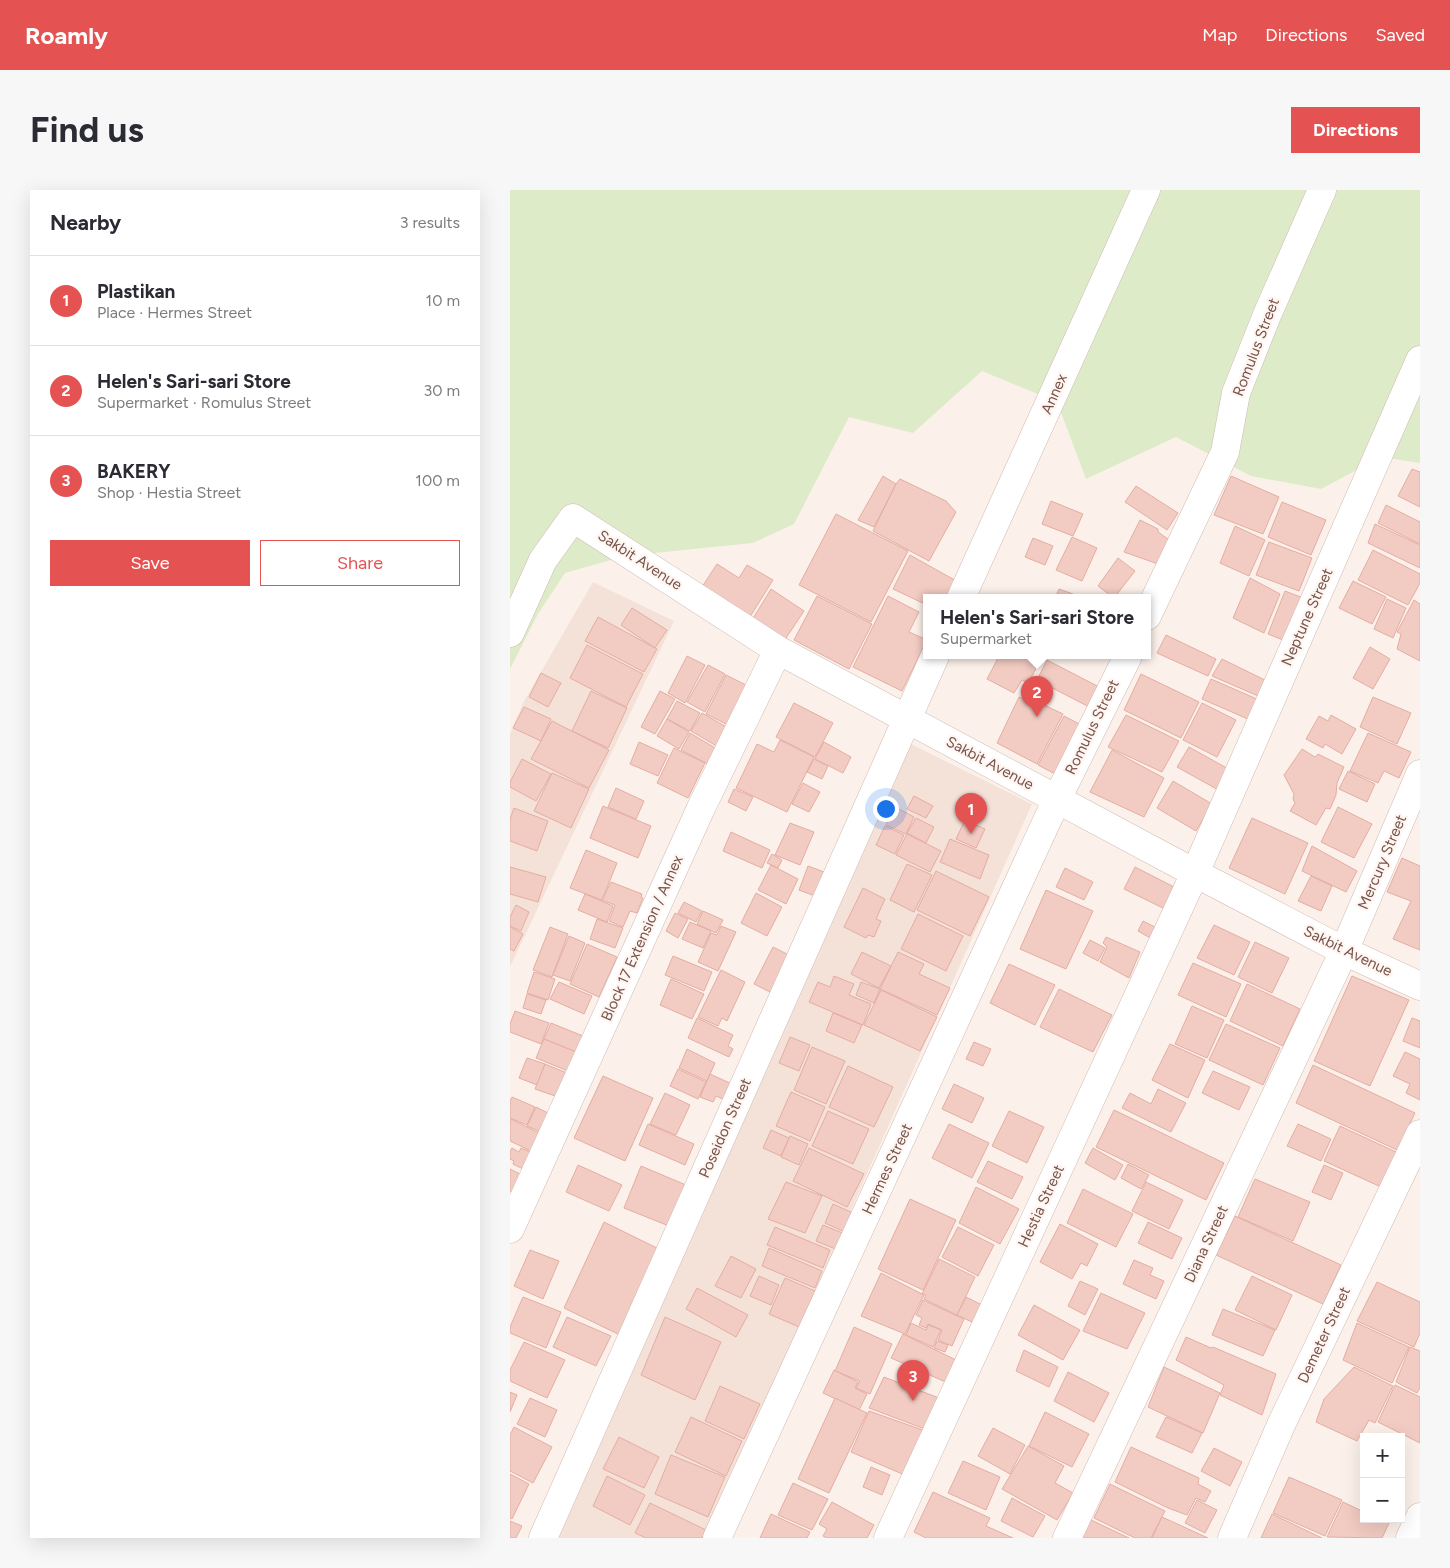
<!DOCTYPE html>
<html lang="en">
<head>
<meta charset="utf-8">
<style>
	body { margin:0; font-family:Figtree,sans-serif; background:#f7f7f7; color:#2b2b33 }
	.controls { position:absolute; right:15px; bottom:15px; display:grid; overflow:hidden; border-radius:0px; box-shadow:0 5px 20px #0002 }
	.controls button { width:45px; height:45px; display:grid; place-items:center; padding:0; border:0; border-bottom:1px solid #e1e1e2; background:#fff; color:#2b2b33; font:25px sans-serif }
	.you { position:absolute; left:375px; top:618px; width:18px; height:18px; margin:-12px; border:4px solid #fff; border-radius:50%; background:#1a73e8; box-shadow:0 0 0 8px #1a73e833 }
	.badge { display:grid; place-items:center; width:32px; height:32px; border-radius:50%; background:#e45352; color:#fff; font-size:16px; font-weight:700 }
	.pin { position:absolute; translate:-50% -41px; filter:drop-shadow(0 1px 2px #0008) }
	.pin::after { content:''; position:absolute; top:26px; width:18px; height:15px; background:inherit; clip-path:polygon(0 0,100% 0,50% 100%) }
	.popup { position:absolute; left:413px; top:404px; width:228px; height:65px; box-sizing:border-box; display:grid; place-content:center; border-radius:0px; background:#fff; filter:drop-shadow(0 1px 4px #0005); font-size:16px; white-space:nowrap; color:#7c7c81 }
	.popup b { font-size:19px; color:#2b2b33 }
	.popup::after { content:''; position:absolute; left:50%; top:100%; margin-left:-10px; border:10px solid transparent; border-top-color:#fff }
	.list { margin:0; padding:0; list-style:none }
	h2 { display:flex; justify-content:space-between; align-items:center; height:65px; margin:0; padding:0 20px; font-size:21px }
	h2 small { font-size:16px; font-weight:400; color:#7c7c81 }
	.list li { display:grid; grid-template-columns:32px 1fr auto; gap:15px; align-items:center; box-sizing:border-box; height:90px; padding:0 20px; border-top:1px solid #e1e1e2 }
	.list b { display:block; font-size:19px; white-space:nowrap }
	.list p { margin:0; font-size:16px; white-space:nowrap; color:#7c7c81 }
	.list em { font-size:16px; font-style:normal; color:#7c7c81 }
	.actions { display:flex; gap:10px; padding:15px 20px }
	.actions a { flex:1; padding:11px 0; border:1px solid #e45352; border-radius:0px; text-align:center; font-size:18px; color:#e45352 }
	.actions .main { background:#e45352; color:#fff }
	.map { position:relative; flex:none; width:910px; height:1348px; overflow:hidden; border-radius:0px }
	header { display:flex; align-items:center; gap:30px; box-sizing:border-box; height:70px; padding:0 25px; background:#e45352; color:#fff }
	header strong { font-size:24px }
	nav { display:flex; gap:28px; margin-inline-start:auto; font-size:18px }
	.intro { display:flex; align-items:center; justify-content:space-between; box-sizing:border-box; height:120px; padding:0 30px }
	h1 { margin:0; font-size:35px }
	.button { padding:12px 22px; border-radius:0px; background:#e45352; color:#fff; font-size:18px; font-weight:700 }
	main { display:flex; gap:30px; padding:0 30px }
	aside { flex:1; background:#fff; border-radius:0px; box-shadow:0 5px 20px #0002 }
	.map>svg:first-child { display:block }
</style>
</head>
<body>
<header>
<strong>Roamly</strong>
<nav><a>Map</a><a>Directions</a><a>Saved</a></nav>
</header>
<div class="intro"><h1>Find us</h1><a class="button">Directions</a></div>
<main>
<aside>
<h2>Nearby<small>3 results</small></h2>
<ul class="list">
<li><span class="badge">1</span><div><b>Plastikan</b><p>Place · Hermes Street</p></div><em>10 m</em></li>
<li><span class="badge">2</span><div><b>Helen's Sari-sari Store</b><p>Supermarket · Romulus Street</p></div><em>30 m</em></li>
<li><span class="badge">3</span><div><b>BAKERY</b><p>Shop · Hestia Street</p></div><em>100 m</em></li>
</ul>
<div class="actions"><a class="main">Save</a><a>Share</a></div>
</aside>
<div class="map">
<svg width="910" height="1348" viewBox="0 0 910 1348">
	<rect width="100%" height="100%" fill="#fcf1ea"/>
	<g fill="#f4e2d8">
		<polygon points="83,392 164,431 0,777 0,544 13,513"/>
		<polygon points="401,554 522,614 356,986 197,1348 46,1348"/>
	</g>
	<polygon fill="#ddebc8" points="0,0 910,0 910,273 871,267 811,299 741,286 666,247 576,289 547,212 472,181 403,243 339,227 284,334 243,353 115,366 55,383 28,424 0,479"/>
	<g fill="#f2cbc2" stroke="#e4ada2">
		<polygon points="902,279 910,282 910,317 888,306"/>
		<polygon points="373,286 386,294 364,337 348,330"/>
		<polygon points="721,286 769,307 753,344 704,325"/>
		<polygon points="390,289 436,311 446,322 419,371 363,341 386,294"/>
		<polygon points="626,296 668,323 657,340 615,312"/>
		<polygon points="541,311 573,324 563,346 532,334"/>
		<polygon points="772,312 816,330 801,365 758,347"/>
		<polygon points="876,315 910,332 910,354 868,333"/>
		<polygon points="326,324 398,361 361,432 289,395"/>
		<polygon points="630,330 648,339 648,342 665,354 654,376 614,362"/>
		<polygon points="865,334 910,355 910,378 858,353"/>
		<polygon points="725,336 755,350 739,386 710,373"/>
		<polygon points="562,347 587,358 572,391 546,380"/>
		<polygon points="523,348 543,356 535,375 515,367"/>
		<polygon points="759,352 802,368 789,401 746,385"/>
		<polygon points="863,360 910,384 910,393 898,415 848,390"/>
		<polygon points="400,365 450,393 443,408 417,408 417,415 383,399"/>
		<polygon points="608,368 625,381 604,408 588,396"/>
		<polygon points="207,374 229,388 237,375 263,390 238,430 190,400"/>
		<polygon points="740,388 770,404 754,443 723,428"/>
		<polygon points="843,391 876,407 862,434 829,418"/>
		<polygon points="261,399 294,421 274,451 242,430"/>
		<polygon points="549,399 563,404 561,408 545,408"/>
		<polygon points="775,401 801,411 783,454 758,444"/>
		<polygon points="307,406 362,434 339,479 284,450"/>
		<polygon points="378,406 409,422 399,442 417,450 392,501 343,477"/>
		<polygon points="877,409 896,418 883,448 864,439"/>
		<polygon points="904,410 910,414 910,471 887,459 891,444 887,442"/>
		<polygon points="122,418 157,440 145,458 111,435"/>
		<polygon points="88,427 147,459 134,482 75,451"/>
		<polygon points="656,445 706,469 698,486 647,463"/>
		<polygon points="77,455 133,484 116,517 60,488"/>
		<polygon points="860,457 880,469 863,499 843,488"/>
		<polygon points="177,466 195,475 175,513 158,503"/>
		<polygon points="489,466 512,466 528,475 518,493 512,490 504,503 477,489"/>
		<polygon points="712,469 763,494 755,509 702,486"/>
		<polygon points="537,470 593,499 583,519 527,490"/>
		<polygon points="198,475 215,484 195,522 177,512"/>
		<polygon points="31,483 51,493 38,517 19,507"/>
		<polygon points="631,484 689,512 671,548 614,520"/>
		<polygon points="216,485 238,496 218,535 196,524"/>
		<polygon points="701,489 756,513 747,533 692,509"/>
		<polygon points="81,501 117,518 98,558 62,541"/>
		<polygon points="150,501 165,509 145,544 131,537"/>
		<polygon points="509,507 515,510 517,507 553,524 527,574 487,553"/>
		<polygon points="863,507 901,523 887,554 850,537"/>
		<polygon points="167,511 190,523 180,541 157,529"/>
		<polygon points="284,513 323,533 305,567 266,547"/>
		<polygon points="692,513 726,530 707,567 673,550"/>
		<polygon points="14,517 41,529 31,551 3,538"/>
		<polygon points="192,523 225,542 215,561 181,541"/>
		<polygon points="616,525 669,551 652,582 598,557"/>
		<polygon points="821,525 846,539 832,564 815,554 813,558 796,549 809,526 818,531"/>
		<polygon points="554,526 575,537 549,586 528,575"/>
		<polygon points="157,529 179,542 169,559 147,546"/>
		<polygon points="42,531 99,560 79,598 21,569"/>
		<polygon points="180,543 207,559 198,574 171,560"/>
		<polygon points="858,543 901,562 889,588 874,581 868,593 840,581"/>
		<polygon points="270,550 304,567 277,622 226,598 247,554 264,562"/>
		<polygon points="129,552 158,565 148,586 120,574"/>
		<polygon points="314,552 341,567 333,583 305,569"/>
		<polygon points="679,557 724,582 712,602 667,577"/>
		<polygon points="164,558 195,573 178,608 147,593"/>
		<polygon points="792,559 805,567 808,564 834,577 827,593 826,605 820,619 816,618 806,635 780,621 785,613 783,609 784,604 774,585"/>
		<polygon points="602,560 654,588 634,627 580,602"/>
		<polygon points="12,569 41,584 26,611 0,597 0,592"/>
		<polygon points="304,569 318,576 312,589 297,582"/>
		<polygon points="838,581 865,594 857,612 829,599"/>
		<polygon points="42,583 79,599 61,638 24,621"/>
		<polygon points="663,591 702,614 686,641 647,618"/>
		<polygon points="293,593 310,602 299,622 282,614"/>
		<polygon points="106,598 134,611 126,629 98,617"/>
		<polygon points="224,599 243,607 236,621 218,612"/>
		<polygon points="404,606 423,616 416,628 397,619"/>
		<polygon points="93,616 141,636 128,668 80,648"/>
		<polygon points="385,617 404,627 396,644 376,635"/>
		<polygon points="828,617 862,634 844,668 811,652"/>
		<polygon points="4,618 38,631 27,661 0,651 0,629"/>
		<polygon points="406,628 424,637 416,653 397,643"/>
		<polygon points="742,628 798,653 775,704 719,678"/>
		<polygon points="455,630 475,639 466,658 446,649"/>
		<polygon points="280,633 304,642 290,675 265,665"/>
		<polygon points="375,636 394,645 385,664 366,655"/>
		<polygon points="221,642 260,660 252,678 213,661"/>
		<polygon points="397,644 431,661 420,682 386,665"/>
		<polygon points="440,649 479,665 470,689 430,672"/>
		<polygon points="802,656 847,681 836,702 792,681"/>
		<polygon points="76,660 107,673 92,710 60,698"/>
		<polygon points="262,664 272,670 268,678 257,673"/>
		<polygon points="892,668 910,676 910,760 883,749 901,711 877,702"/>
		<polygon points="397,674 422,685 404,722 380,710"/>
		<polygon points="261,675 288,689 276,714 248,700"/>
		<polygon points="298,676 322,685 313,709 289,700"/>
		<polygon points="0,677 36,687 28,712 0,704"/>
		<polygon points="625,677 666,698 655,719 614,699"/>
		<polygon points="555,678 583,692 574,710 546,697"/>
		<polygon points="426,681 479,707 460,746 407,720"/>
		<polygon points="801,686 822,696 811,721 788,711"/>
		<polygon points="101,692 132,704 131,707 133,708 127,723 120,721 113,737 99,731 105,715 92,710"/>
		<polygon points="353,698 375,709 366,729 371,731 364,747 358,745 356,748 334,737"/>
		<polygon points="536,700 583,721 556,779 510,759"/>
		<polygon points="246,703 272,717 257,746 231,733"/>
		<polygon points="75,704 103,716 97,732 68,720"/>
		<polygon points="174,712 192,721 186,732 168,723"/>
		<polygon points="6,715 19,722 11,741 0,736 0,727"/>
		<polygon points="193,721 213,730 206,743 187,734"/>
		<polygon points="165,723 178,729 168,748 156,741"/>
		<polygon points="408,724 453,746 436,781 391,759"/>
		<polygon points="87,729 113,738 105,758 80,749"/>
		<polygon points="633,731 649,739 642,749 628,741"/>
		<polygon points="180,732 201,741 193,758 172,749"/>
		<polygon points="704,735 740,752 724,785 687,768"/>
		<polygon points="211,736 226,742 208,781 188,772 201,743 207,745"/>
		<polygon points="0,737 13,744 4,761 0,759"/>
		<polygon points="40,737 58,744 42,787 23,780"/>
		<polygon points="59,746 75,753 60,791 43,785"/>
		<polygon points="596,747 630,762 619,788 590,772 597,757 593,753"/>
		<polygon points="580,750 595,758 588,771 573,763"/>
		<polygon points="745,752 779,768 762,803 728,787"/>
		<polygon points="77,754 107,767 89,807 60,794"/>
		<polygon points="263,757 283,767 264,804 244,794"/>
		<polygon points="352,762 381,776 369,798 341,784"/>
		<polygon points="388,762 414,774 409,784 440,798 427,825 370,799"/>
		<polygon points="163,766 202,782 194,801 155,785"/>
		<polygon points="683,773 731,794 716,827 668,805"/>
		<polygon points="499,774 545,795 525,835 480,813"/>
		<polygon points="211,780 235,792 217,831 212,828 208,836 188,827"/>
		<polygon points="24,782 45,789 38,810 17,803"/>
		<polygon points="324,786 344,794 339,805 361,814 353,835 299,812 308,792 320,797"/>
		<polygon points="842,786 899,810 860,896 804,871"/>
		<polygon points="161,789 194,804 182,829 150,815"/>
		<polygon points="49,792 82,806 74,824 40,809"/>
		<polygon points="351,792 370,799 364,813 346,805"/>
		<polygon points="737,794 790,819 773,856 720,831"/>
		<polygon points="549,799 602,825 583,862 530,837"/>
		<polygon points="371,800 427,827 410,861 354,835"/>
		<polygon points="17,804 36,810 31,824 13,818"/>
		<polygon points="682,816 714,830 697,868 665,854"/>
		<polygon points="5,821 39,833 31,854 0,842 0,834"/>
		<polygon points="323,823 352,835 344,853 316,841"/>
		<polygon points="187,828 223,845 218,856 223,859 219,867 178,848"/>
		<polygon points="902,828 910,831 910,858 893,851"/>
		<polygon points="41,833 73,846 66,862 34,849"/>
		<polygon points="716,834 770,858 753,895 699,870"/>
		<polygon points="280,847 300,855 289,881 269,873"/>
		<polygon points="34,849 66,862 58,881 26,868"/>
		<polygon points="464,852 481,859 473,876 456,869"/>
		<polygon points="660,854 695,870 678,908 642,890"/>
		<polygon points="302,857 335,871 316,914 284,900"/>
		<polygon points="177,859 205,873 197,891 169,878"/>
		<polygon points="895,862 910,869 910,910 896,903 900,894 883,886"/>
		<polygon points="17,868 35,874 27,895 9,888"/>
		<polygon points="35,874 57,883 48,907 25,899"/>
		<polygon points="803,875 905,923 887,960 786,913"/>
		<polygon points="338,876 383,897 364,937 319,917"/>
		<polygon points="168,879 196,892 188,909 160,896"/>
		<polygon points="703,881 740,897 729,920 692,903"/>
		<polygon points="200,884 222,894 215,910 206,906 203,912 190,907"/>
		<polygon points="93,886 143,908 115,971 64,948"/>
		<polygon points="444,894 474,908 462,933 432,919"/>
		<polygon points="648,899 676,913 661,942 612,918 620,903 641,914"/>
		<polygon points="281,902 315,917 300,951 266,936"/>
		<polygon points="155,903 180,915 166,945 140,934"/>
		<polygon points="2,907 25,917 17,935 0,928 0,911"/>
		<polygon points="26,917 38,923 29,941 17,936"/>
		<polygon points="604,920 714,973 696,1010 586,957"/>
		<polygon points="318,921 359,939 343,974 302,956"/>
		<polygon points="499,921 534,937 517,973 482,956"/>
		<polygon points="1,929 31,944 23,962 0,951 0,932"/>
		<polygon points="138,934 184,954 175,975 129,955"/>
		<polygon points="439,934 479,953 462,988 422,968"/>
		<polygon points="788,934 821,949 811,971 777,956"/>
		<polygon points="830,936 886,962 871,997 814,971"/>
		<polygon points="261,940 279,948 271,966 253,958"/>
		<polygon points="280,946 298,954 289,975 271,967"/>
		<polygon points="2,958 9,962 11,958 23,963 15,980 3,974 4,971 0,969 0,961"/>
		<polygon points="299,958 354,984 337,1017 283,991"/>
		<polygon points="583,958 613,975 605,990 575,973"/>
		<polygon points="478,971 513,987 502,1009 467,992"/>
		<polygon points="618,974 639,985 631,999 611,988"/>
		<polygon points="68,975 112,995 99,1021 56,1002"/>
		<polygon points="814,975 833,983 821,1010 802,1002"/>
		<polygon points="131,976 176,995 159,1036 114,1018"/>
		<polygon points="0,979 16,987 7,1004 0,1001"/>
		<polygon points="745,989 800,1012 783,1051 728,1027"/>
		<polygon points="276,992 312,1006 295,1043 258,1029"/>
		<polygon points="636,992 673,1010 659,1039 622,1021"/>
		<polygon points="466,997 509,1019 490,1054 449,1033"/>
		<polygon points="573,999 623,1024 606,1057 557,1033"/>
		<polygon points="400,1009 446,1030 413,1100 368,1079"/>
		<polygon points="323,1014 343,1023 335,1042 315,1033"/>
		<polygon points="725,1026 831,1075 813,1114 706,1065"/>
		<polygon points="94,1032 151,1060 110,1145 54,1118"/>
		<polygon points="638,1032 672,1048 662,1069 628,1053"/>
		<polygon points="550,1034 588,1054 577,1076 571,1073 562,1089 530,1072"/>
		<polygon points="313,1035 335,1044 328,1060 306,1051"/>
		<polygon points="265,1037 320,1060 313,1078 257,1055"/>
		<polygon points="448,1037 484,1055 468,1086 432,1067"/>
		<polygon points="259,1058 312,1081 305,1098 252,1076"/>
		<polygon points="20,1060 49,1071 33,1109 4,1096"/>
		<polygon points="221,1066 246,1079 231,1108 205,1096"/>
		<polygon points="429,1069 465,1087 447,1125 414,1109 416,1105 412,1104"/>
		<polygon points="624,1070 643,1078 640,1085 654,1091 646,1109 613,1094"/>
		<polygon points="371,1083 414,1105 395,1144 351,1126"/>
		<polygon points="249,1086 269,1095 261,1115 240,1106"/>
		<polygon points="742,1086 782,1105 766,1140 725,1120"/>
		<polygon points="275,1088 305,1101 289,1137 259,1124"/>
		<polygon points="570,1091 588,1099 575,1125 558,1116"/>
		<polygon points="867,1092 910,1112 910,1143 904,1157 847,1131"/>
		<polygon points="187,1098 238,1125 226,1147 176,1119"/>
		<polygon points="591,1103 635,1123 617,1159 573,1141"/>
		<polygon points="13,1107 51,1122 36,1158 0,1143 0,1137"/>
		<polygon points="456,1107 472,1115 464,1133 447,1125"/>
		<polygon points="413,1110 454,1129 442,1156 428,1150 432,1140 418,1134 416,1138 409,1135 412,1128 406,1125"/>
		<polygon points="524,1115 570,1140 553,1170 508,1145"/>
		<polygon points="713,1119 765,1140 753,1166 702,1145"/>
		<polygon points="57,1127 101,1146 86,1176 43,1157"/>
		<polygon points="155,1127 211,1152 185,1210 131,1185"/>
		<polygon points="401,1133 416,1140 418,1135 431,1140 423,1157 396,1145"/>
		<polygon points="847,1133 899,1157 882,1193 833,1170"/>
		<polygon points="344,1137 382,1154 360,1204 346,1198 350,1191 325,1181"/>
		<polygon points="393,1144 448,1171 438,1193 381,1168"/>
		<polygon points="676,1147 701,1158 703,1157 766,1184 752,1225 710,1205 714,1195 666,1170"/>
		<polygon points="427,1151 438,1155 435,1162 424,1158"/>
		<polygon points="14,1152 55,1170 37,1208 0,1191 0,1180"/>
		<polygon points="900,1157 910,1161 910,1198 907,1203 886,1192"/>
		<polygon points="514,1160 548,1177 539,1197 506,1181"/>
		<polygon points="654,1177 710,1203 693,1243 638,1217"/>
		<polygon points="844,1177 883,1196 865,1233 859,1230 847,1251 806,1232 814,1209"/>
		<polygon points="324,1180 348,1192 345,1198 357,1204 349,1220 313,1203"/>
		<polygon points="558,1182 599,1203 584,1232 544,1211"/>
		<polygon points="374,1187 429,1208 415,1239 359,1218"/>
		<polygon points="885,1195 910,1207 910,1253 868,1232"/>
		<polygon points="210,1196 250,1214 234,1249 195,1231"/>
		<polygon points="0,1202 7,1205 0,1222"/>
		<polygon points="20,1208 47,1220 35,1247 7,1234"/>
		<polygon points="325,1208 357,1223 319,1303 288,1289"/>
		<polygon points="359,1221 424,1244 404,1289 341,1262"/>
		<polygon points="535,1222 579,1244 562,1277 519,1256"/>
		<polygon points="181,1227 232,1251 216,1286 165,1262"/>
		<polygon points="656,1227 692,1243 682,1263 646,1247"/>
		<polygon points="4,1237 42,1257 23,1293 0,1281 0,1245"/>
		<polygon points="483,1238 515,1255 500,1284 468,1266"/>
		<polygon points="109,1247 149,1267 134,1298 93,1279"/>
		<polygon points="518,1256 554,1276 545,1293 563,1303 547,1330 492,1299"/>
		<polygon points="621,1257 689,1288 688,1294 701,1301 695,1312 686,1308 677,1325 658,1318 605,1292"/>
		<polygon points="704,1258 732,1272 720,1296 691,1281"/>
		<polygon points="161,1265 215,1287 198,1327 145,1304"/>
		<polygon points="453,1271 490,1287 476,1320 438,1303"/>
		<polygon points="361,1277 380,1285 372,1305 353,1297"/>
		<polygon points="0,1284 19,1294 2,1329 0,1328"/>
		<polygon points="97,1286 135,1305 120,1335 83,1316"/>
		<polygon points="779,1287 832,1310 815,1346 763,1323"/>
		<polygon points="283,1293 318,1309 302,1340 268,1325"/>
		<polygon points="600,1294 655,1321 641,1348 625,1348 584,1328"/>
		<polygon points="423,1302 480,1328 476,1336 503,1348 416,1348 404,1342"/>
		<polygon points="502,1308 535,1326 523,1347 491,1331"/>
		<polygon points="687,1310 707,1320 695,1343 675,1333"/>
		<polygon points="322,1312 364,1335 357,1348 317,1348 313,1346 317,1339 309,1334"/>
		<polygon points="833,1312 854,1322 854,1329 870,1329 879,1333 872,1348 817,1347"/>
		<polygon points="140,1313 196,1340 192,1348 136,1348 125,1343"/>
		<polygon points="261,1324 300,1342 297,1348 250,1348"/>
		<polygon points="762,1324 812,1348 751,1348"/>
		<polygon points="652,1327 698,1348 642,1348"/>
		<polygon points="581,1330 619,1348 572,1348"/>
		<polygon points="0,1331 12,1336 6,1348 0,1348"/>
	</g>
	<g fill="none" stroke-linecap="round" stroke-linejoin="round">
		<defs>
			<g id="minor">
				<polyline points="451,408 636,0"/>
				<polyline points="637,426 715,262 726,203 757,125 812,0"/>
				<polyline points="0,443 33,370 63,328 268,460 685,683 834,761 910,796"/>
				<polyline points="0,1039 191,618 268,460"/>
				<polyline points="33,1348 425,466"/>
				<polyline points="207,1348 547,609 618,466"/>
				<polyline points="378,1348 685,683 910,170"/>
				<polyline points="557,1348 834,761 910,584"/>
				<polyline points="722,1348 771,1235 910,944"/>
				<polyline points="900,1348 910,1327"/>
			</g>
		</defs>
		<use href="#minor" stroke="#d1b9b2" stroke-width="29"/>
		<use href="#minor" stroke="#fff" stroke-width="28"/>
	</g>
	<g text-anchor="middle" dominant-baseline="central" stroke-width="4.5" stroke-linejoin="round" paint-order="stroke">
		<g font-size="15" fill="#77534d" stroke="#fff6f1">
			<text transform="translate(746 157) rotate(-69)">Romulus Street</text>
			<text transform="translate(544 204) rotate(-66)">Annex</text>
			<text transform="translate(130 370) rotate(33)">Sakbit Avenue</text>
			<text transform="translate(797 427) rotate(-66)">Neptune Street</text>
			<text transform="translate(582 537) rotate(-64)">Romulus Street</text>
			<text transform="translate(480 573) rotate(28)">Sakbit Avenue</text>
			<text transform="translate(872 672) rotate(-67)">Mercury Street</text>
			<text transform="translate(132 748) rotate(-66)">Block 17 Extension / Annex</text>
			<text transform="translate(838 761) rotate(26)">Sakbit Avenue</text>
			<text transform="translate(215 938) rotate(-66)">Poseidon Street</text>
			<text transform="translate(377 979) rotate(-65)">Hermes Street</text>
			<text transform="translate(531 1016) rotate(-65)">Hestia Street</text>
			<text transform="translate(696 1054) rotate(-65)">Diana Street</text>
			<text transform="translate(814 1145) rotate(-65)">Demeter Street</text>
		</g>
	</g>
</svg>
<div class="controls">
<button>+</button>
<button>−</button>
</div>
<div class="you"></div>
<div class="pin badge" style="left:461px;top:644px">1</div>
<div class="pin badge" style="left:527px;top:527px">2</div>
<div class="popup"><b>Helen's Sari-sari Store</b>Supermarket</div>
<div class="pin badge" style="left:403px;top:1211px">3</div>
</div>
</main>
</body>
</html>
